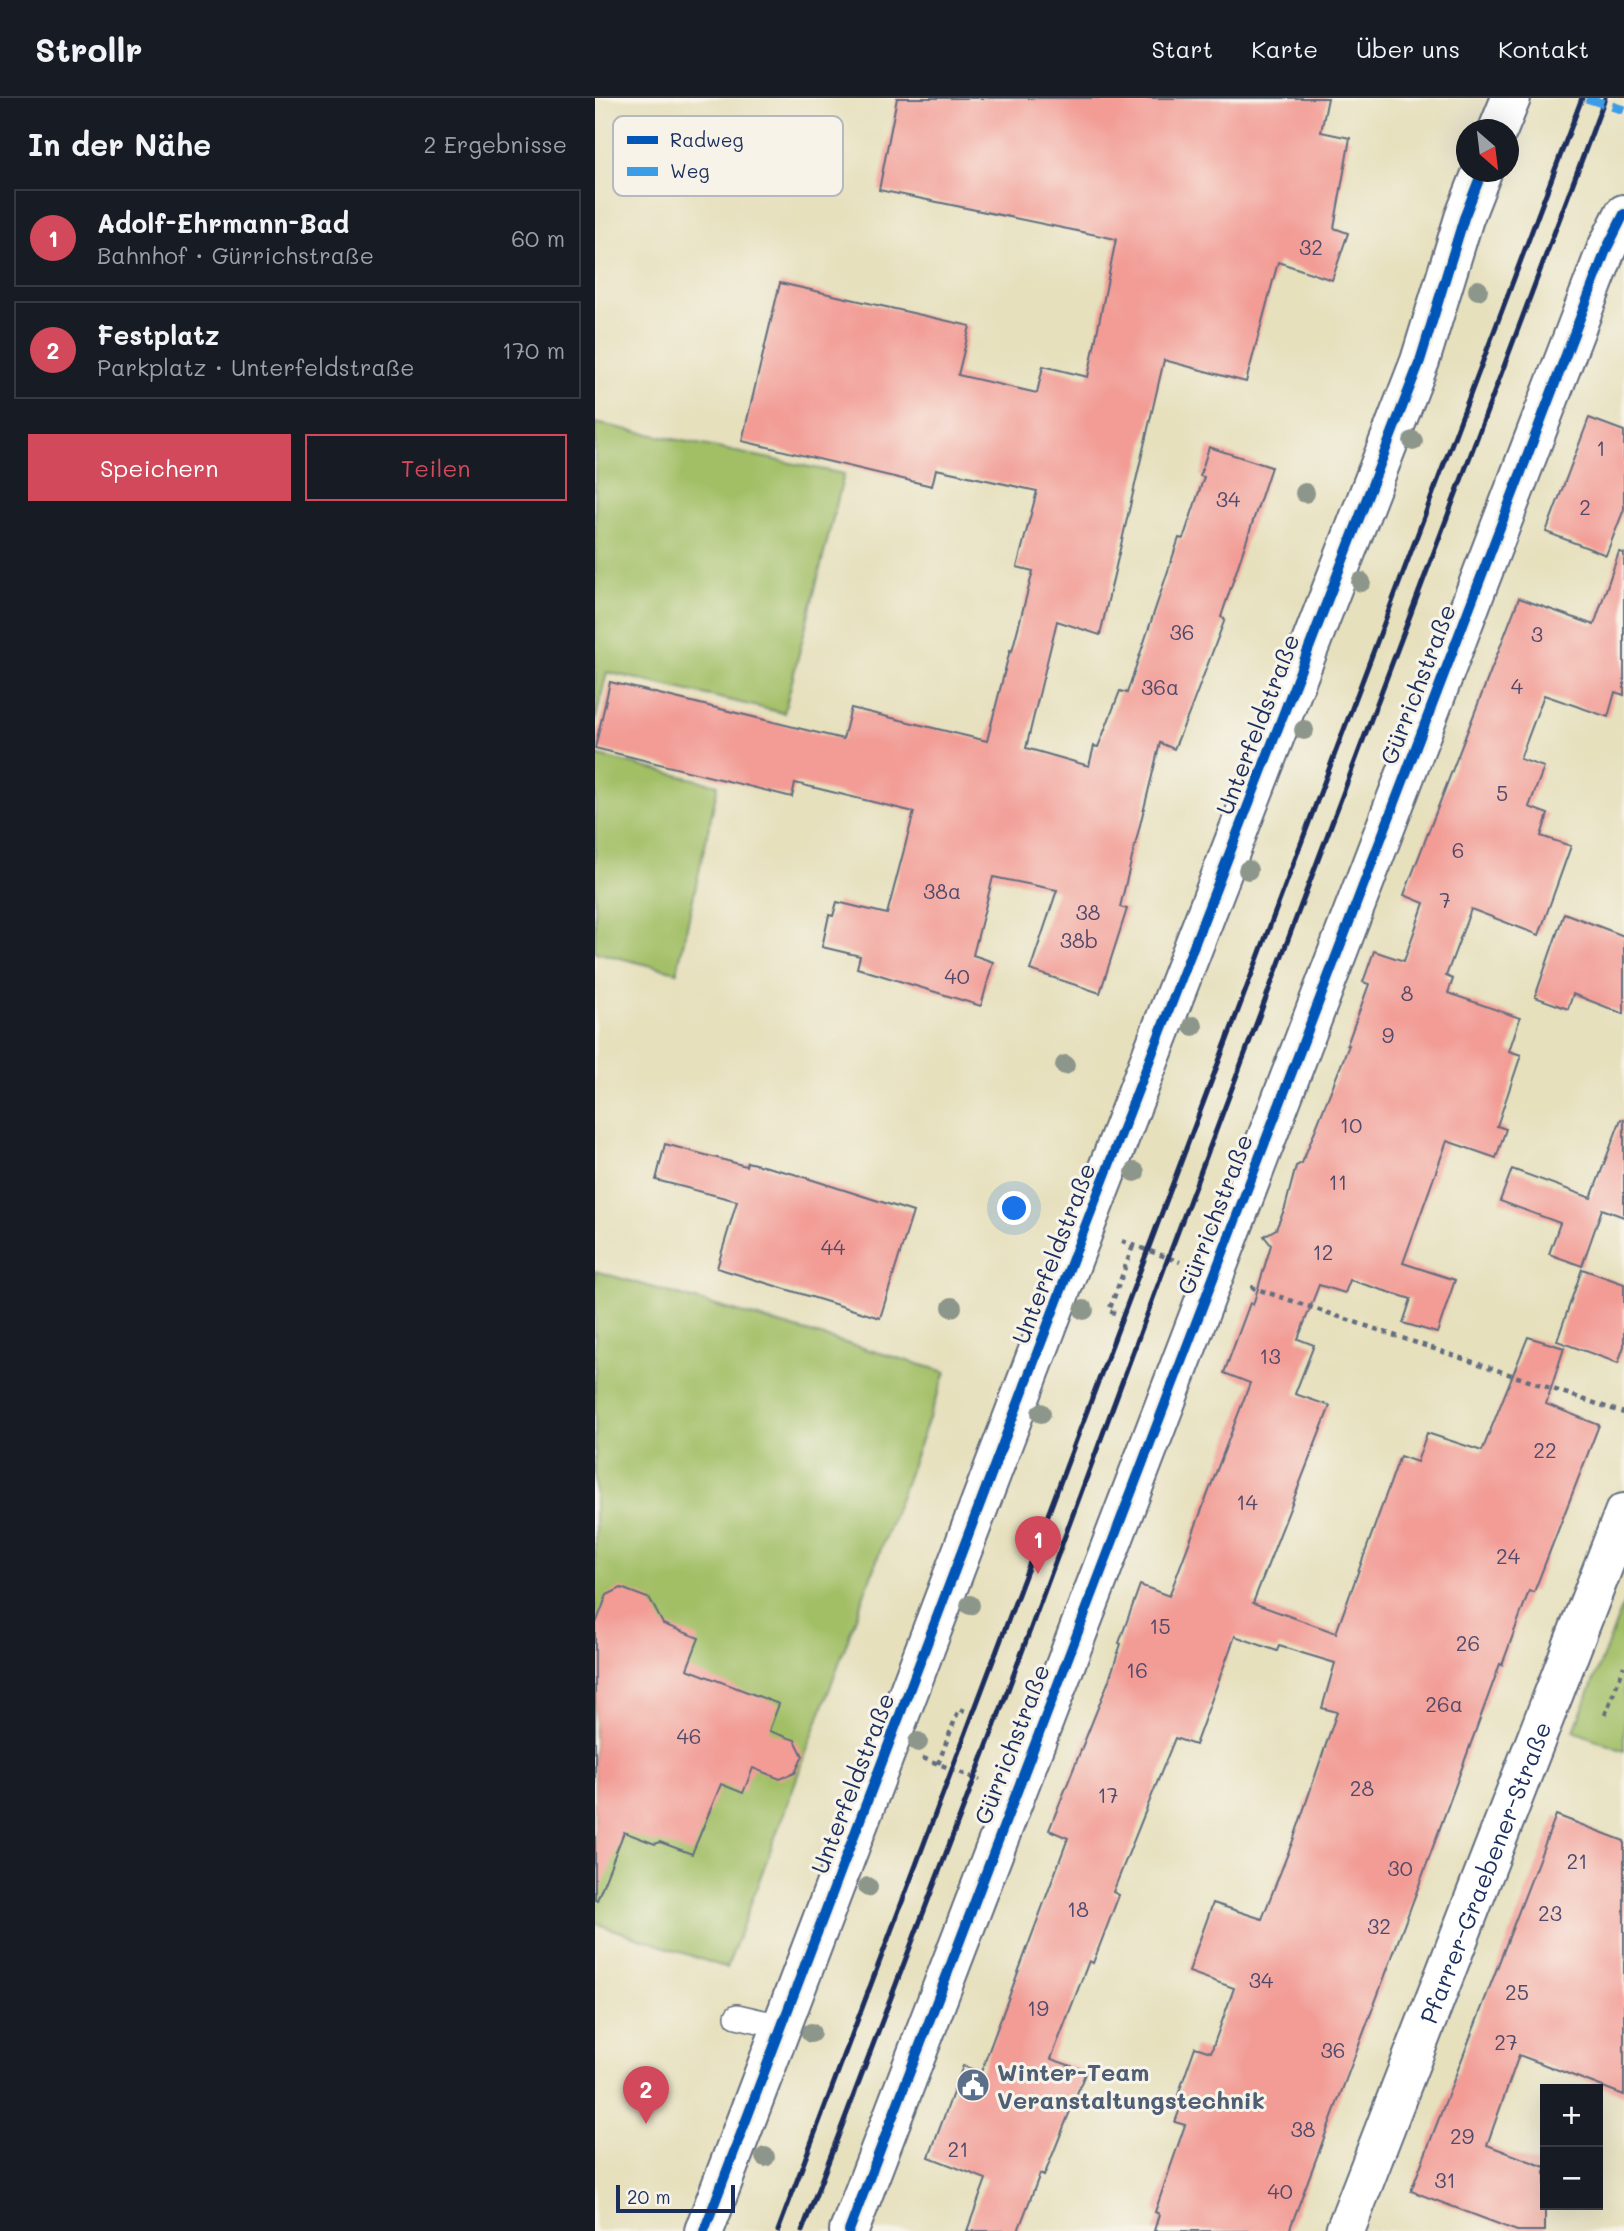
<!DOCTYPE html>
<html lang="de">
<head>
<meta charset="utf-8">
<style>
	body { margin:0; font-family:Mali,sans-serif; background:#242831; color:#f1f3f6 }
	.controls { position:absolute; right:21px; bottom:21px; display:grid; overflow:hidden; border-radius:0px; box-shadow:0 7px 28px #0002 }
	.controls button { width:63px; height:63px; display:grid; place-items:center; padding:0; border:0; border-bottom:2px solid #363941; background:#171b24; color:#f1f3f6; font:35px sans-serif }
	.compass { position:absolute; left:861px; top:21px; width:63px; height:63px; border-radius:50%; background:#171b24; box-shadow:0 7px 28px #0002; rotate:152deg }
	.scale { position:absolute; left:21px; bottom:18px; width:119px; box-sizing:border-box; padding-left:7px; border:4px solid #1b2f5e; border-top:0; font-size:19px; line-height:24px; white-space:nowrap; color:#1b2f5e; -webkit-text-stroke:5px #f7f3e8; paint-order:stroke }
	.you { position:absolute; left:420px; top:1111px; width:24px; height:24px; margin:-18px; border:5px solid #fff; border-radius:50%; background:#1a73e8; box-shadow:0 0 0 10px #1a73e833 }
	.badge { display:grid; place-items:center; width:46px; height:46px; border-radius:50%; background:#d1495b; color:#fff; font-size:23px; font-weight:700 }
	.pin { position:absolute; translate:-50% -58px; filter:drop-shadow(0 2px 4px #0008) }
	.pin::after { content:''; position:absolute; top:37px; width:24px; height:21px; background:inherit; clip-path:polygon(0 0,100% 0,50% 100%) }
	.list { margin:0; padding:0; list-style:none }
	h2 { display:flex; justify-content:space-between; align-items:center; height:91px; margin:0; padding:0 28px; font-size:30px }
	h2 small { font-size:23px; font-weight:400; color:#9ea1a6 }
	.list li { display:grid; grid-template-columns:46px 1fr auto; gap:21px; align-items:center; box-sizing:border-box; height:98px; margin:0 14px 14px; padding:0 14px; border:2px solid #363941; border-radius:0px }
	.list b { display:block; font-size:26px; white-space:nowrap }
	.list p { margin:0; font-size:23px; white-space:nowrap; color:#9ea1a6 }
	.list em { font-size:23px; font-style:normal; color:#9ea1a6 }
	.actions { display:flex; gap:14px; padding:21px 28px }
	.actions a { flex:1; padding:16px 0; border:2px solid #d1495b; border-radius:0px; text-align:center; font-size:24px; color:#d1495b }
	.actions .main { background:#d1495b; color:#fff }
	.map { position:relative; flex:none; width:1029px; height:2133px; overflow:hidden }
	header { display:flex; align-items:center; gap:42px; box-sizing:border-box; height:98px; padding:0 35px; background:#171b24; border-bottom:2px solid #363941 }
	header strong { font-size:33px }
	nav { display:flex; gap:38px; margin-inline-start:auto; font-size:24px }
	main { display:flex }
	aside { flex:1; background:#171b24 }
	.map>svg:first-child { display:block }
</style>
</head>
<body>
<header>
<strong>Strollr</strong>
<nav><a>Start</a><a>Karte</a><a>Über uns</a><a>Kontakt</a></nav>
</header>
<main>
<aside>
<h2>In der Nähe<small>2 Ergebnisse</small></h2>
<ul class="list">
<li><span class="badge">1</span><div><b>Adolf-Ehrmann-Bad</b><p>Bahnhof · Gürrichstraße</p></div><em>60 m</em></li>
<li><span class="badge">2</span><div><b>Festplatz</b><p>Parkplatz · Unterfeldstraße</p></div><em>170 m</em></li>
</ul>
<div class="actions"><a class="main">Speichern</a><a>Teilen</a></div>
</aside>
<div class="map">
<svg width="1029" height="2133" viewBox="0 0 1029 2133">
	<rect width="100%" height="100%" fill="#f7f3e8"/>
	<filter id="ink" filterUnits="userSpaceOnUse"><feTurbulence type="fractalNoise" baseFrequency=".0143" numOctaves="2"/><feDisplacementMap in="SourceGraphic" scale="14" xChannelSelector="R" yChannelSelector="G"/><feConvolveMatrix kernelMatrix="1 2 1 2 8 2 1 2 1" color-interpolation-filters="sRGB"/></filter>
	<filter id="wash" filterUnits="userSpaceOnUse"><feTurbulence type="fractalNoise" baseFrequency=".00686" numOctaves="4" result="noise"/><feDisplacementMap in="SourceGraphic" scale="28" xChannelSelector="R" yChannelSelector="G"/><feGaussianBlur stdDeviation="1.57" result="paint"/><feColorMatrix in="noise" values="0 0 0 0 0 0 0 0 0 0 0 0 0 0 0 0 0 1.4 0 .05"/><feComposite in="paint" operator="in"/></filter>
	<g filter="url(#wash)">
		<rect width="100%" height="100%" fill="#e6e0bd"/>
		<g fill="#a2bf66" stroke="#5e7762" stroke-width="2">
			<polygon points="0,325 249,376 189,615 12,574 0,624"/>
			<polygon points="0,657 123,687 82,874 0,854"/>
			<polygon points="0,1173 351,1274 132,1870 0,1825"/>
			<polygon points="1029,1505 1029,1653 979,1633"/>
		</g>
		<g id="blocks">
			<g fill="#f29c95">
				<polygon points="302,0 733,0 726,34 755,40 739,130 753,135 737,182 683,164 651,284 569,262 505,537 462,523 431,650 494,668 499,648 503,649 525,593 532,595 584,440 588,441 609,379 605,378 614,349 676,369 626,519 630,521 593,618 579,651 565,645 525,809 532,811 505,895 435,872 462,792 398,779 378,857 398,864 386,908 262,870 265,858 227,849 234,817 238,818 242,804 292,816 319,714 200,685 197,699 0,650 15,584 248,641 256,610 392,643 415,552 417,553 438,473 422,469 442,393 341,371 337,388 147,343 185,185 375,228 363,277 442,295 448,268 493,279 521,141 284,92"/>
				<polygon points="994,320 1029,333 1029,411 1011,457 951,434"/>
				<polygon points="1024,454 1029,455 1029,597 1020,594 1013,619 949,597 925,661 949,669 934,709 953,716 946,738 976,748 944,837 876,811 851,878 858,881 853,895 925,920 914,953 926,957 902,1028 911,1031 901,1060 852,1043 808,1165 860,1182 842,1235 808,1225 816,1201 755,1182 750,1195 724,1187 703,1241 719,1247 700,1296 735,1308 658,1505 741,1535 805,1358 822,1364 832,1335 887,1353 933,1239 969,1250 951,1306 1004,1327 939,1494 934,1493 907,1567 905,1566 820,1798 694,2133 559,2133 564,2116 560,2114 590,2027 580,2024 589,2000 583,1997 600,1949 616,1954 639,1890 594,1874 601,1852 618,1805 667,1821 699,1740 742,1614 727,1610 740,1565 684,1548 682,1553 640,1538 600,1647 580,1640 518,1794 524,1797 498,1865 494,1863 456,1961 491,1973 449,2078 445,2076 423,2133 372,2133 391,2081 334,2059 368,1968 386,1974 473,1740 454,1732 514,1582 526,1546 524,1545 545,1487 574,1498 655,1285 629,1275 655,1205 658,1207 676,1147 669,1138 681,1131 690,1110 701,1068 707,1065 754,947 752,947 774,886 768,884 779,853 809,863 829,805 809,797 924,500 999,527"/>
				<polygon points="969,815 1029,838 1029,916 978,896 973,911 940,899"/>
				<polygon points="1026,1021 1029,1022 1029,1119 1007,1111 987,1168 954,1156 965,1125 905,1103 917,1071 996,1100"/>
				<polygon points="70,1046 151,1068 152,1064 199,1076 318,1114 285,1220 122,1170 142,1103 61,1082"/>
				<polygon points="987,1171 1029,1186 1029,1248 1023,1265 962,1243"/>
				<polygon points="26,1490 55,1501 68,1526 104,1540 92,1571 184,1606 174,1633 200,1642 208,1658 200,1675 185,1681 158,1670 148,1695 126,1686 97,1756 65,1744 60,1746 29,1734 2,1802 0,1802 0,1528 12,1497"/>
				<polygon points="961,1717 1029,1743 1029,1997 924,1957 892,2047 950,2069 950,2133 922,2133 816,2093"/>
			</g>
		</g>
	</g>
	<g filter="url(#ink)">
		<use href="#blocks" fill-opacity="0" stroke="#626d7f" stroke-width="2"/>
		<g fill="none" stroke-linecap="round" stroke-linejoin="round">
			<defs>
				<polyline id="lane" points="142,1918 186,1928"/>
				<g id="street">
					<polyline points="903,32 916,0"/>
					<polyline points="109,2133 490,1129 825,263 869,120 887,74"/>
					<polyline points="254,2133 1011,152 1029,116"/>
					<path id="s1" d="M750,2133L1029,1415"/>
				</g>
			</defs>
			<use href="#lane" stroke="#626d7f" stroke-width="26"/>
			<use href="#street" stroke="#626d7f" stroke-width="42"/>
			<g stroke="#626d7f" stroke-width="4.5" stroke-dasharray="5 5" stroke-linecap="butt">
				<polyline points="527,1143 585,1164"/>
				<polyline points="656,1189 1029,1315"/>
				<polyline points="520,1215 514,1213 538,1148"/>
				<polyline points="1010,1617 1029,1568"/>
				<polyline points="328,1660 385,1682"/>
				<polyline points="343,1666 364,1611 370,1613"/>
			</g>
			<use href="#lane" stroke="#fff" stroke-width="23"/>
			<use href="#street" stroke="#fff" stroke-width="38"/>
			<g stroke="#1b2f5e" stroke-width="5">
				<polyline points="183,2133 987,0"/>
				<polyline points="207,2133 401,1624 573,1160 1010,0"/>
			</g>
			<polyline stroke="#3b9de6" stroke-width="9" stroke-dasharray="18 9" stroke-linecap="butt" points="991,0 1029,12"/>
			<defs>
				<g id="cycleway">
					<polyline points="109,2133 490,1129 825,263 869,120 887,74"/>
					<polyline points="254,2133 1011,152 1029,116"/>
				</g>
			</defs>
			<use href="#cycleway" stroke="#f7f3e8" stroke-width="15"/>
			<use href="#cycleway" stroke="#0057b8" stroke-width="10"/>
		</g>
		<g fill="#8d968a">
			<circle cx="883" cy="192" r="10"/>
			<circle cx="818" cy="343" r="10"/>
			<circle cx="710" cy="395" r="10"/>
			<circle cx="766" cy="484" r="10"/>
			<circle cx="709" cy="632" r="10"/>
			<circle cx="653" cy="772" r="10"/>
			<circle cx="598" cy="928" r="10"/>
			<circle cx="470" cy="967" r="10"/>
			<circle cx="540" cy="1074" r="10"/>
			<circle cx="357" cy="1209" r="10"/>
			<circle cx="489" cy="1212" r="10"/>
			<circle cx="446" cy="1315" r="10"/>
			<circle cx="375" cy="1507" r="10"/>
			<circle cx="323" cy="1644" r="10"/>
			<circle cx="273" cy="1789" r="10"/>
			<circle cx="216" cy="1935" r="10"/>
			<circle cx="170" cy="2059" r="10"/>
		</g>
	</g>
	<defs>
		<symbol id="civic-disc" viewBox="-11 -11 22 22"><circle r="9.5" fill="#5c6f8a" stroke="#f7f3e8"/><path d="M-.6-6.5H3V-4.5H.6V-3L4-1V1h2V6H-6V1h2V-1L-.6-3ZM-1.2 2.5V6h2.4V2.5Z" fill="#fff"/></symbol>
	</defs>
	<g fill-rule="evenodd">
		<use href="#civic-disc" x="359" y="1968" width="38" height="38"/>
	</g>
	<g text-anchor="middle" dominant-baseline="central" stroke-width="6" stroke-linejoin="round" paint-order="stroke">
		<g font-size="21" fill="#514a6c">
			<text x="716" y="148">32</text>
			<text x="1006" y="349">1</text>
			<text x="633" y="400">34</text>
			<text x="990" y="408">2</text>
			<text x="587" y="533">36</text>
			<text x="942" y="535">3</text>
			<text x="922" y="587">4</text>
			<text x="565" y="588">36a</text>
			<text x="907" y="694">5</text>
			<text x="863" y="751">6</text>
			<text x="347" y="792">38a</text>
			<text x="850" y="801">7</text>
			<text x="493" y="813">38</text>
			<text x="484" y="841">38b</text>
			<text x="362" y="877">40</text>
			<text x="812" y="894">8</text>
			<text x="793" y="936">9</text>
			<text x="756" y="1026">10</text>
			<text x="743" y="1083">11</text>
			<text x="238" y="1148">44</text>
			<text x="728" y="1153">12</text>
			<text x="675" y="1257">13</text>
			<text x="950" y="1351">22</text>
			<text x="652" y="1403">14</text>
			<text x="913" y="1457">24</text>
			<text x="565" y="1527">15</text>
			<text x="873" y="1544">26</text>
			<text x="542" y="1571">16</text>
			<text x="849" y="1605">26a</text>
			<text x="94" y="1637">46</text>
			<text x="767" y="1689">28</text>
			<text x="513" y="1696">17</text>
			<text x="982" y="1762">21</text>
			<text x="805" y="1769">30</text>
			<text x="483" y="1810">18</text>
			<text x="955" y="1814">23</text>
			<text x="784" y="1827">32</text>
			<text x="666" y="1881">34</text>
			<text x="922" y="1893">25</text>
			<text x="443" y="1909">19</text>
			<text x="911" y="1943">27</text>
			<text x="738" y="1951">36</text>
			<text x="708" y="2030">38</text>
			<text x="867" y="2037">29</text>
			<text x="363" y="2050">21</text>
			<text x="850" y="2081">31</text>
			<text x="685" y="2092">40</text>
		</g>
		<g font-size="24" fill="#1b2f5e" stroke="#f7f3e8">
			<text transform="translate(822 586) rotate(-69)">Gürrichstraße</text>
			<text transform="translate(662 626) rotate(-69)">Unterfeldstraße</text>
			<text transform="translate(619 1116) rotate(-69)">Gürrichstraße</text>
			<text transform="translate(458 1155) rotate(-69)">Unterfeldstraße</text>
			<text transform="translate(416 1646) rotate(-69)">Gürrichstraße</text>
			<text transform="translate(257 1685) rotate(-69)">Unterfeldstraße</text>
			<text stroke="none"><textPath href="#s1" startOffset="385">Pfarrer-Graebener-Straße</textPath></text>
		</g>
		<g font-size="24" font-weight="bold" fill="#4e5e75" stroke="#f7f3e8" text-anchor="start">
			<text x="402" y="1973">Winter-Team<tspan x="402" dy="28">Veranstaltungstechnik</tspan></text>
		</g>
	</g>
	<rect x="18" y="18" width="230" height="80" rx="10" fill="#f7f3e8" stroke="#b5b8bf" stroke-width="2"/>
	<rect x="32" y="38" width="31" height="8" fill="#0057b8"/>
	<rect x="32" y="69" width="31" height="9" fill="#3b9de6"/>
	<g font-size="19" fill="#1b2f5e">
		<text x="75" y="49">Radweg</text>
		<text x="75" y="80">Weg</text>
	</g>
</svg>
<div class="controls">
<button>+</button>
<button>−</button>
</div>
<svg class="compass" viewBox="-18 -18 36 36"><path d="M0-13l5 13h-10z" fill="#e53935"/><path d="M0 13l5-13h-10z" fill="#9ea1a6"/></svg>
<div class="scale">20 m</div>
<div class="you"></div>
<div class="pin badge" style="left:443px;top:1476px">1</div>
<div class="pin badge" style="left:51px;top:2026px">2</div>
</div>
</main>
</body>
</html>
